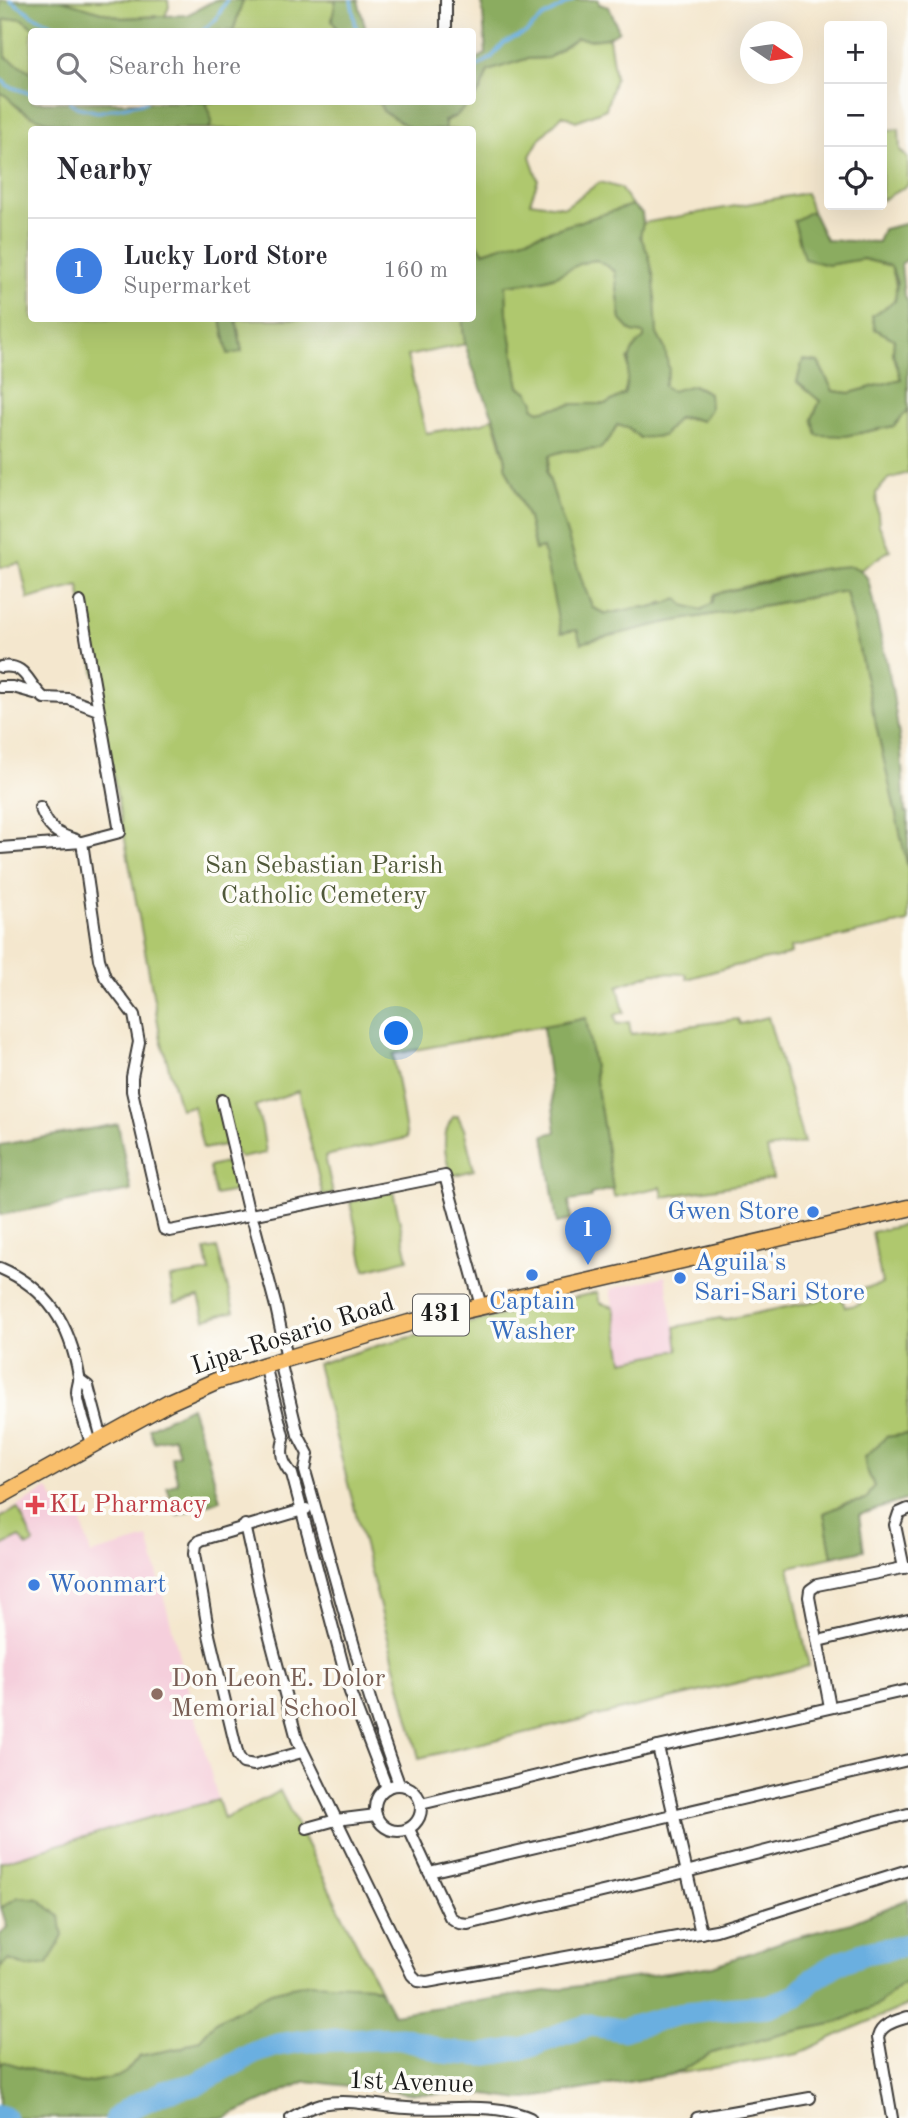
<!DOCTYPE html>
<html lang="en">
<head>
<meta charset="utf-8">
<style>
	body { margin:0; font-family:"Old Standard TT",serif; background:#f7f7f7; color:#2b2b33 }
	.controls { position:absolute; right:21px; top:21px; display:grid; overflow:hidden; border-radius:7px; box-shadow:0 7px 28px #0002 }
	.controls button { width:63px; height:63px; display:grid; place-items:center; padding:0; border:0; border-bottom:2px solid #e1e1e2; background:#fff; color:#2b2b33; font:35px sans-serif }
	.compass { position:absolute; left:740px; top:21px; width:63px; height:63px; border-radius:50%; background:#fff; box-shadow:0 7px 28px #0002; rotate:103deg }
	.you { position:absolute; left:397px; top:1034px; width:24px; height:24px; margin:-18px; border:5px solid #fff; border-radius:50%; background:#1a73e8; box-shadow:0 0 0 10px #1a73e833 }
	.badge { display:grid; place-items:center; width:46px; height:46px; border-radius:50%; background:#c8321e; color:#fff; font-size:23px; font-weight:700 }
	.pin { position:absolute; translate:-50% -58px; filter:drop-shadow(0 2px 4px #0008) }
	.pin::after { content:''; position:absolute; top:37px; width:24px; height:21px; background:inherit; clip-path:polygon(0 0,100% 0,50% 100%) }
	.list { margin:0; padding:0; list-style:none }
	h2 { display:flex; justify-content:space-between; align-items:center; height:91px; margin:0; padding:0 28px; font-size:30px }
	h2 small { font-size:23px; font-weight:400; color:#7c7c81 }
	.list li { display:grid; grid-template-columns:46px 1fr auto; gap:21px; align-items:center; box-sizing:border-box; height:105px; padding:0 28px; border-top:2px solid #e1e1e2 }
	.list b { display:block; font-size:26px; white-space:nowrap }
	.list p { margin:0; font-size:23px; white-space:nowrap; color:#7c7c81 }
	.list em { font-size:23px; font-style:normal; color:#7c7c81 }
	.icon { flex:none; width:38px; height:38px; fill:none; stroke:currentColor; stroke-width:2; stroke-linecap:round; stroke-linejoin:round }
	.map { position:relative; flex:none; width:908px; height:2118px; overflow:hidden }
	.search { position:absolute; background:#fff; box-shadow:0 7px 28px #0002; left:28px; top:28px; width:448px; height:77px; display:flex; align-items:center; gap:18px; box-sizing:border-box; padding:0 24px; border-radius:7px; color:#7c7c81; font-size:26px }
	.panel { position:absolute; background:#fff; box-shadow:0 7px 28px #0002; left:28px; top:126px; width:448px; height:196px; border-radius:7px }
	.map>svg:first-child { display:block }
</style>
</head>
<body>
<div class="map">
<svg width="908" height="2118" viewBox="0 0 908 2118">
	<rect width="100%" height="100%" fill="#fdfcf7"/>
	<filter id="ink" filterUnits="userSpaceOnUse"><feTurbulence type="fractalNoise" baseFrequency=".0143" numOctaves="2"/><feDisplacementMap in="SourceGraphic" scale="14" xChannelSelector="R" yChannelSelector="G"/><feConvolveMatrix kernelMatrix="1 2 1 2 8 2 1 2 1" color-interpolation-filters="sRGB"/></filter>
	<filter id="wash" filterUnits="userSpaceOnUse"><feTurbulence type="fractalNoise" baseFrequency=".00686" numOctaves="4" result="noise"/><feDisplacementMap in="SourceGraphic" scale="28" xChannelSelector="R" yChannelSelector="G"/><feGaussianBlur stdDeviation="1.57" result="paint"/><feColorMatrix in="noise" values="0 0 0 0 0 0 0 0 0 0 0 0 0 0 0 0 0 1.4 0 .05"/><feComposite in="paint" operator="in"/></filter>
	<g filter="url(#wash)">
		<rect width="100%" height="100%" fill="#f4e7ce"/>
		<g fill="#f5cfdc">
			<polygon points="665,1276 679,1350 623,1361 610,1289"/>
			<polygon points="48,1489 66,1518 79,1513 91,1554 148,1538 218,1800 151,1817 0,1862 0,1516"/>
		</g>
		<g fill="#afc86e" stroke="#667245" stroke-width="2">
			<polygon points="62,0 168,0 169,7 165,16 117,18"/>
			<polygon points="243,0 336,0 332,20 338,31 233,32"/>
			<polygon points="21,18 37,31 32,32 31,72 6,57 4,20"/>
			<polygon points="577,37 591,40 609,38 615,78 606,109 576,121 563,115 540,138 530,156 538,180 530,202 565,207 600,182 620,188 632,205 483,252 473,236 472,130 446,129 444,122 456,116 470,102 472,102 473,99 480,91 488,71 526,59 548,58"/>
			<polygon points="0,93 8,95 46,122 69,125 71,129 32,130 32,318 221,319 228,353 242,351 236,319 463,319 466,344 407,356 426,433 483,423 493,417 506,461 505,466 528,518 535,550 543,547 581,642 664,623 846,591 908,868 908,922 790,948 791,954 774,959 772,958 726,968 687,979 686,974 654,973 618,986 624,1012 615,1015 617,1024 629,1022 631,1034 738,1019 740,1024 768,1017 804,1143 767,1149 773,1179 663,1197 661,1187 614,1197 586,1018 393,1054 407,1138 325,1156 333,1194 323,1196 298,1091 255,1106 262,1127 266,1153 240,1158 229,1144 203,1149 193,1106 180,1109 161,1039 79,586 28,599 20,563 0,568"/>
			<polygon points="206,102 379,102 384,111 412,129 209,129 212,122"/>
			<polygon points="899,129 900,150 908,159 908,185 882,200 882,132"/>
			<path d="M806,193L812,211L794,221L828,265L863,259L891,266C902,298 894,303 875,329L894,339L893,353L901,379L850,393L833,391L818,362L803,360L797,382L820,401L812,419L845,436L894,426L908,410V473L888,479L876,493L879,525L890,550L860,570C835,558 746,587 715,594L712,603L701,610L683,605L663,602L651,608L641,607L606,614L593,608L584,587L547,472L550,455L564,451L600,449L610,438L617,425L628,428L640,438C665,425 673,413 702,421L709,393L694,385L672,392L664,386L665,349L657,334L648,253L640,236L643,223Z"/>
			<path d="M596,260L615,271L621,320L644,334V338L628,359L629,381L624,394L606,404H573L539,411L533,407L527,391L519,388L507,314L506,285C524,284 541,282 558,275C573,268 579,262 596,260Z"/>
			<path d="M458,1116L464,1129L474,1170L451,1176C445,1156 440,1135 453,1117Z"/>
			<polygon points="233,1161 240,1190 215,1195 209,1167"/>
			<polygon points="393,1191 408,1259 365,1270 350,1202"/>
			<polygon points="908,1224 908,1434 886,1437 866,1468 874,1486 866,1500 844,1504 824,1513 832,1557 789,1567 809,1666 419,1758 317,1364 383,1344 597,1292 600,1303 614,1307 623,1361 678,1350 675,1327 721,1318 722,1320 841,1296 845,1307 860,1304 858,1290 882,1284 872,1232"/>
			<polygon points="217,1248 234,1311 205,1319 199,1297 174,1303 170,1278 210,1272 205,1250"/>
			<polygon points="18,1508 34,1543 27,1547 20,1537 0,1547 0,1518"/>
			<polygon points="280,1791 380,1990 371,1986 341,1985 215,2022 200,2039 181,2048 139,2056 126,2072 118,2077 81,2084 5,2062 0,2063 0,1967 9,1960 28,1967 18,1897 1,1908 0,1904 0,1862 151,1817 218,1800 224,1819"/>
			<polygon points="908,1982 908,2005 842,2033 798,2054 675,2074 712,2053 786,2033 836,2023 878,2005 900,1985"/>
		</g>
		<g fill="#8bac61" stroke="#54643e" stroke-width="2" fill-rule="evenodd">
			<path d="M0,0H62L122,18L187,15L215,0H243L233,31H37L21,18L4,20L6,57L31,72L32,102H206L212,122L209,129H71L69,125C50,123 27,117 13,103C8,98 8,95 0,93Z"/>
			<polygon points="336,0 358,0 366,31 338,31 332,20"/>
			<path d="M482,0H599V4L609,7L619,31C605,41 593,40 577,38L548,58L526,59L488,71L480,91L473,99V61L486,54Z"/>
			<polygon points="379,102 470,102 456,116 444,121 446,130 412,129 383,111"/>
			<path d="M632,205L642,213L643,223L640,236L648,253L654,278L657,334L665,349L669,371L664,386L672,391L693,385L709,393L710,409L702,421L687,417L678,418L663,436L640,438L628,428L617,425L610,438L600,449L564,451L550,455L547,472L584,587L593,608L606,614L641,607L651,608L678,599L684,605L701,610L712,603L715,594L820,569L837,567L852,566L860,570L868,579L892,688L901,750L905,812L908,813V868L846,591L664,623L581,643L577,630L561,633L543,548L535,550L528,518L505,466L506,461C503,449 501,435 496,423C485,395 460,349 463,319L472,318L473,236L483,252ZM596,260L615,271L621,320L632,332L644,334V338C622,354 632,372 624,394L606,404H573L539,411L533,407L534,402L527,391L519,387L507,314L506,285C524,283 541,282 558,275C573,268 579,262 596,260Z"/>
			<polygon points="812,211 826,240 878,242 883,229 908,223 908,259 901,264 904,293 908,302 908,410 894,426 845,436 817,435 812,419 820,401 797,382 803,360 818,362 833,391 850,393 901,379 893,353 894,339 875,329 872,316 895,301 897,283 891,266 863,259 828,265 804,259 794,221"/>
			<polygon points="221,319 236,319 242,352 228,354"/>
			<polygon points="586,1018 613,1189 591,1194 591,1198 569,1201 571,1220 557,1223 544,1135 556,1132 543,1027"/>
			<polygon points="118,1124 131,1191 0,1215 0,1145"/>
			<polygon points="191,1407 208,1457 220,1500 177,1515 167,1487 178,1483 171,1457 179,1454 174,1437 154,1442 149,1428"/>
			<polygon points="908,1434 908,1499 859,1515 864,1550 832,1557 824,1513 844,1504 866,1500 874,1486 866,1468 865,1457 886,1437"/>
			<polygon points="18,1897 39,1899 60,1917 63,1936 48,1964 28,1967 9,1960 0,1967 0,1935 7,1927 1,1908"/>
			<polygon points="908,1899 908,1982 900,1985 878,2005 836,2023 786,2033 712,2053 675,2074 521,2100 479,2094 416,2094 306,2081 225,2118 0,2118 0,2063 5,2062 81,2084 117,2077 126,2072 139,2056 181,2048 200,2039 215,2022 271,1992 309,1983 371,1986 380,1990 393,2014 713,1966 792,1938 851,1923"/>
		</g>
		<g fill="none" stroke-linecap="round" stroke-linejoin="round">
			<g stroke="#6bafe0" stroke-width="3.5">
				<polyline points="10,0 34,16 70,32"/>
				<polyline points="351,0 357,32"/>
				<polyline points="201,32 216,19 227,0"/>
				<polyline points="472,70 491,58 504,43 527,32 542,18 573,0"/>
				<polyline points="0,78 8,86 32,94"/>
				<polyline points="70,102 77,107 98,112 146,102"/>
			</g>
			<g stroke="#6bafe0" stroke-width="23">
				<polyline points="0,2116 5,2118"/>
				<polyline points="116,2118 130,2108 164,2092 197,2084 254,2053 277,2045 303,2041 402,2038 421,2043 443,2052 482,2055 525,2048 562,2034 591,2025 622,2030 678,2014 722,2009 768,2006 796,1996 812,1980 838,1963 865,1953 908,1945"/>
			</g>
		</g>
	</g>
	<g filter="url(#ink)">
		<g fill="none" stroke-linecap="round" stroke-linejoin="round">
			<defs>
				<g id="minor">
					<polyline points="446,0 446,30"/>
					<path d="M1,667C27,663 27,684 44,698L69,699L98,710"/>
					<polyline points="0,687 13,687 38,694"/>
					<path d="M40,807C49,829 54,833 76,840"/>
					<polyline points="82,842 99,959 105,977 134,1015 139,1042 132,1077 132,1091 164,1229 170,1231 445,1176 481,1306"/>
					<polyline points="0,848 82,842 120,832 80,602"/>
					<polyline points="222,1100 247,1206 254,1224 276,1307 287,1358"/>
					<path d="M0,1268C49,1289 70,1325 79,1376C80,1382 77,1386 77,1392C78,1407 87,1428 91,1444"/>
					<path d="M280,1361L298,1435L308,1454L305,1471C335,1576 361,1682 399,1784"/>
					<path d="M265,1365L284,1439C280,1453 282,1463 292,1474L350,1692L387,1788"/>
					<polyline points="80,1380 88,1386 102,1439"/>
					<polyline points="245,1525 269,1634 297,1739 412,1975 418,1981 427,1982 716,1930 908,1870"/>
					<polyline points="904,1568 895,1525 899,1513 908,1509"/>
					<polyline points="818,1641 908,1620"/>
					<polyline points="830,1707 809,1597 810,1590 817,1585 908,1567"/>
					<polyline points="658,1747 701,1933"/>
					<polyline points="302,1752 254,1765 243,1763 238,1756 209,1635 195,1553 196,1544 201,1540 306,1509"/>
					<circle cx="398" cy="1808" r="23"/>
					<polyline points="421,1804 658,1747 908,1690"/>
					<polyline points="307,1828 336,1820 376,1815"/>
					<polyline points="409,1829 450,1917 459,1923 468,1924 686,1872 908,1814"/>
					<polyline points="429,1872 908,1760"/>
					<path d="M291,2118C301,2112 310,2107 321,2104C348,2098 379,2107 407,2108C448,2111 491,2101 530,2118"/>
					<polyline points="697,2118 810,2098"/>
					<path d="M892,2118L878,2037C881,2024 896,2021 908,2017"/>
				</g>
				<polyline id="primary" points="0,1496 169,1402 216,1381 265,1365 409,1323 908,1208"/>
			</defs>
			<use href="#minor" stroke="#3c3a37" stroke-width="14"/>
			<use href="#primary" stroke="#3c3a37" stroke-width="19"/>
			<use href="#minor" stroke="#fff" stroke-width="10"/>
			<use href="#primary" stroke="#f9bf6c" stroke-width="16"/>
		</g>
	</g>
	<g fill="#3f7fe0" stroke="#fdfcf7" stroke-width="2.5">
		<circle cx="813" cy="1212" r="7"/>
		<circle cx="532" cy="1275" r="7"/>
		<circle cx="680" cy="1278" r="7"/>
		<circle cx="34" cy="1585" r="7"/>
	</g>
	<path fill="#e0444e" stroke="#fdfcf7" stroke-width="2.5" d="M31.5 1494.5h7v7h7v7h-7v7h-7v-7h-7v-7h7z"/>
	<circle fill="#8d6e63" stroke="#fdfcf7" stroke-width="2.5" cx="157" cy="1694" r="7"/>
	<g text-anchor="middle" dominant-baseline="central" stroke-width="7" stroke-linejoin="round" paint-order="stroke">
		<rect fill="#fdfcf7" stroke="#605f5e" stroke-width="2" x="413" y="1294.5" width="56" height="41" rx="5"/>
		<g font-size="24" font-weight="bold" fill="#1c1c1c">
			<text x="441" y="1315">431</text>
		</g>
		<g font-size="26" fill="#4f5839" stroke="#fdfcf7">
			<text x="324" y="866">San Sebastian Parish<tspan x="324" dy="30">Catholic Cemetery</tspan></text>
		</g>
		<g font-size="26" fill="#366cbe" stroke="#fdfcf7" text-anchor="start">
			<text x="799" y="1212" text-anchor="end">Gwen Store</text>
			<text x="694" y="1263">Aguila's<tspan x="694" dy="30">Sari-Sari Store</tspan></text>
			<text x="532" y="1302" text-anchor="middle">Captain<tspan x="532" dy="30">Washer</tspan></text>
			<text x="48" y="1585">Woonmart</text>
		</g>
		<g font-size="26" fill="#1c1c1c" stroke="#fdfcf7">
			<text transform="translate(293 1335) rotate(-18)">Lipa-Rosario Road</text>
			<text transform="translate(411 2083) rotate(2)">1st Avenue</text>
		</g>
		<g font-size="26" fill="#be3a42" stroke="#fdfcf7" text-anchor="start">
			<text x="49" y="1505">KL Pharmacy</text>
		</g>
		<g font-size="26" fill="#785e54" stroke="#fdfcf7" text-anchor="start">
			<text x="171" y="1679">Don Leon E. Dolor<tspan x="171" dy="30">Memorial School</tspan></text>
		</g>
	</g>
</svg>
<div class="controls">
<button>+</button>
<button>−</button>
<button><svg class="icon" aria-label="locate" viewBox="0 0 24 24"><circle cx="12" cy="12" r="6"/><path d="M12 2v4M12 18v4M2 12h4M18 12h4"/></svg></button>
</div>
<svg class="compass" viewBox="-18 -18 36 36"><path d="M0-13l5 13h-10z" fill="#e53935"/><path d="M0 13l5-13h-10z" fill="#7c7c81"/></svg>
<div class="you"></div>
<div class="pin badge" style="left:588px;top:1265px;background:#3f7fe0">1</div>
<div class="search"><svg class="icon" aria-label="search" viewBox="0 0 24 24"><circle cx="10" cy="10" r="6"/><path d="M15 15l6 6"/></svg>Search here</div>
<section class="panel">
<h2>Nearby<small></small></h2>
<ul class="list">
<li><span class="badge" style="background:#3f7fe0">1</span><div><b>Lucky Lord Store</b><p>Supermarket</p></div><em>160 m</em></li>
</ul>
</section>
</div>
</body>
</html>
